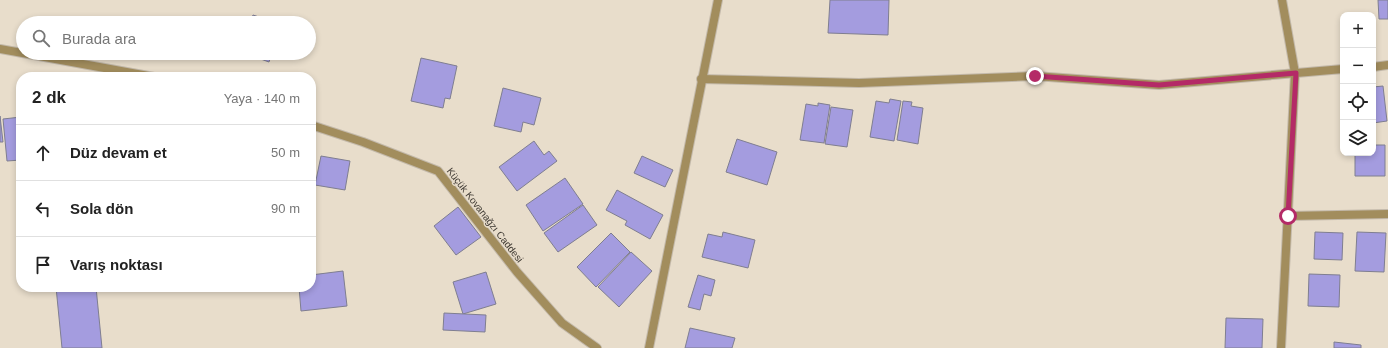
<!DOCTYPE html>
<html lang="tr">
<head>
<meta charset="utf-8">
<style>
	body { margin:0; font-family:Arial,sans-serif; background:#f2f2f2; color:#222 }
	.controls { position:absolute; right:12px; top:12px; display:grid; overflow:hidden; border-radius:8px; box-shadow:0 2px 6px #0003 }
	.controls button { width:36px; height:36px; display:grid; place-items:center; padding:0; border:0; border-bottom:1px solid #e0e0e0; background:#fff; color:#222; font:20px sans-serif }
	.stop { position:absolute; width:12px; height:12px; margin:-9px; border:3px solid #b42a67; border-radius:50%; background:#fff }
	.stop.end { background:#b42a67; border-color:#fff; box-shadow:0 1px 4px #0008 }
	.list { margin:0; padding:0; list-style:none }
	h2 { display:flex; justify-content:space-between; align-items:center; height:52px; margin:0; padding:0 16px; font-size:17px }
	h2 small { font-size:13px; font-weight:400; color:#767676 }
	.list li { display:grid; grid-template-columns:26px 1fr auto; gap:12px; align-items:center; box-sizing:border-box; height:56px; padding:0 16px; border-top:1px solid #e0e0e0 }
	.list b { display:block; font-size:15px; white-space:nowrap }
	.list em { font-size:13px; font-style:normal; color:#767676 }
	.icon { flex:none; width:22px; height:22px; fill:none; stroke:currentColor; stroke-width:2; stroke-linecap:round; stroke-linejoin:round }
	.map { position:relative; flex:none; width:1388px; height:348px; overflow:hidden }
	.search { position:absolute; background:#fff; box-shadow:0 2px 6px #0003; left:16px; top:16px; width:300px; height:44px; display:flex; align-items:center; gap:10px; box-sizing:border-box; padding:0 14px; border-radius:22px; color:#767676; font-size:15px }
	.panel { position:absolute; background:#fff; box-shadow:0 2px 6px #0003; left:16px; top:72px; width:300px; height:220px; border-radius:16px }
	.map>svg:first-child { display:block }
</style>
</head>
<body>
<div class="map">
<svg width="1388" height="348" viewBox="0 0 1388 348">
	<rect width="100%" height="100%" fill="#e8ddcb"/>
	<g fill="#a49cdf" stroke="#7f7e90">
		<polygon points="830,0 889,0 888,35 828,33"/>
		<polygon points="1378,0 1388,0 1388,19 1379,19"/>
		<polygon points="253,15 277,23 250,23"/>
		<polygon points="244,53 272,53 269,62"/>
		<polygon points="421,58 457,66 450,99 445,98 443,108 411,101"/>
		<polygon points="1383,86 1387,121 1373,123 1373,87"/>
		<polygon points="503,88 541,98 534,125 523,122 521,132 494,126"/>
		<polygon points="890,99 901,101 894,141 870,137 876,101 889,103"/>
		<polygon points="903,101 912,102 911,106 923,108 918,144 897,140"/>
		<polygon points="818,103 830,105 824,143 800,140 806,104 818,106"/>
		<polygon points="831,107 853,110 847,147 825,144"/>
		<polygon points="0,116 3,142 0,142"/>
		<polygon points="21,117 21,160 7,161 3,119"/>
		<polygon points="737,139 777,152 767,185 726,172"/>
		<polygon points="534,141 544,155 549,151 557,161 517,191 499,167"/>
		<polygon points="1373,145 1385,145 1385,176 1355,176 1355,153 1373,153"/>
		<polygon points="321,156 350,161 345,190 315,185"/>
		<polygon points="642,156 673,170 665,187 634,173"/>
		<polygon points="565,178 583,204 543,231 526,205"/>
		<polygon points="617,190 663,215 650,239 625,225 627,221 606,210"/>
		<polygon points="583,205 597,225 558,252 544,233"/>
		<polygon points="458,207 481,237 456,255 434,226"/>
		<polygon points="723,232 755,240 748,268 702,257 708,234 722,237"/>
		<polygon points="1315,232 1343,233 1342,260 1314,259"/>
		<polygon points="1357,232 1386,233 1384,272 1355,271"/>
		<polygon points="611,233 630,252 596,287 577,267"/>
		<polygon points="631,252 652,271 619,307 598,287"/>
		<polygon points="343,271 347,306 301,311 299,287 311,287 311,275"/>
		<polygon points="486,272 496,304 463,314 453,282"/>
		<polygon points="1309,274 1340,275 1339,307 1308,306"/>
		<polygon points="698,275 715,280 711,296 704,294 700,310 688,307"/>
		<polygon points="56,287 96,287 102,348 62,348"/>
		<polygon points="444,313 486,315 485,332 443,330"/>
		<polygon points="1226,318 1263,319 1262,348 1225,348"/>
		<polygon points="690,328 735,338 732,348 685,348"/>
		<polygon points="1334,342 1361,345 1361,348 1334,348"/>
	</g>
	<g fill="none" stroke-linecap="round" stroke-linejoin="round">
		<defs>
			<g id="minor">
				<polyline points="1373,67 1388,65"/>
				<polyline points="701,79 859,83 1035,76 1159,85 1343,69"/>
				<polyline points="1288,216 1388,214"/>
				<polyline points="649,348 718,0"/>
				<polyline points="1281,348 1295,73 1282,0"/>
			</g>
			<g id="tertiary">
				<polyline points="0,49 154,77"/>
				<polyline points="311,125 363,142 438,171 517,272 562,323 597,348"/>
			</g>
		</defs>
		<use href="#minor" stroke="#c3b9aa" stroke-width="10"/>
		<use href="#tertiary" stroke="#c3b9aa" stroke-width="10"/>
		<use href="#minor" stroke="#a28d5d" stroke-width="8"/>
		<use href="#tertiary" stroke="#a28d5d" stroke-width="8"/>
	</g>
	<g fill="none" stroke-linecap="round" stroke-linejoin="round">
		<polyline stroke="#b42a67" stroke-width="5" points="1035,76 1159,85 1296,73 1288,216"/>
	</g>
	<g text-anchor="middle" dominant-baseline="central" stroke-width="3" stroke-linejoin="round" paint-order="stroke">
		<g font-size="10" fill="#403b34" stroke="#e8ddcb">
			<text transform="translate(485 215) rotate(52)">Küçük Kovanağzı Caddesi</text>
		</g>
	</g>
</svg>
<div class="controls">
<button>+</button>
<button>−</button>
<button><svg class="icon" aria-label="locate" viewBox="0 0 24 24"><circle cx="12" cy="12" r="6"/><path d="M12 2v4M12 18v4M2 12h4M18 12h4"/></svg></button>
<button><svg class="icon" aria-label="layers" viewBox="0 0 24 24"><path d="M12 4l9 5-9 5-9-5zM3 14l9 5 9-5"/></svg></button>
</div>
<div class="stop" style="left:1288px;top:216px"></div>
<div class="stop end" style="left:1035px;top:76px"></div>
<div class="search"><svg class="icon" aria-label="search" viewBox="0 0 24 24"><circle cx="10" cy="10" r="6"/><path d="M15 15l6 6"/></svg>Burada ara</div>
<section class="panel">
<h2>2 dk<small>Yaya · 140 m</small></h2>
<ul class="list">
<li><svg class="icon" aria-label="ahead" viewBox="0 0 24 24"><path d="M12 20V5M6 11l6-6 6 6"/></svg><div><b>Düz devam et</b></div><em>50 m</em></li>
<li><svg class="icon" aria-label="left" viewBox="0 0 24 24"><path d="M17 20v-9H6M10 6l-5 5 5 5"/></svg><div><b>Sola dön</b></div><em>90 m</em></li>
<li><svg class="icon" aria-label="arrive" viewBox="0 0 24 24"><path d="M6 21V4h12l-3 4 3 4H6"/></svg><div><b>Varış noktası</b></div></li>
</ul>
</section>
</div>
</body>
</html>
